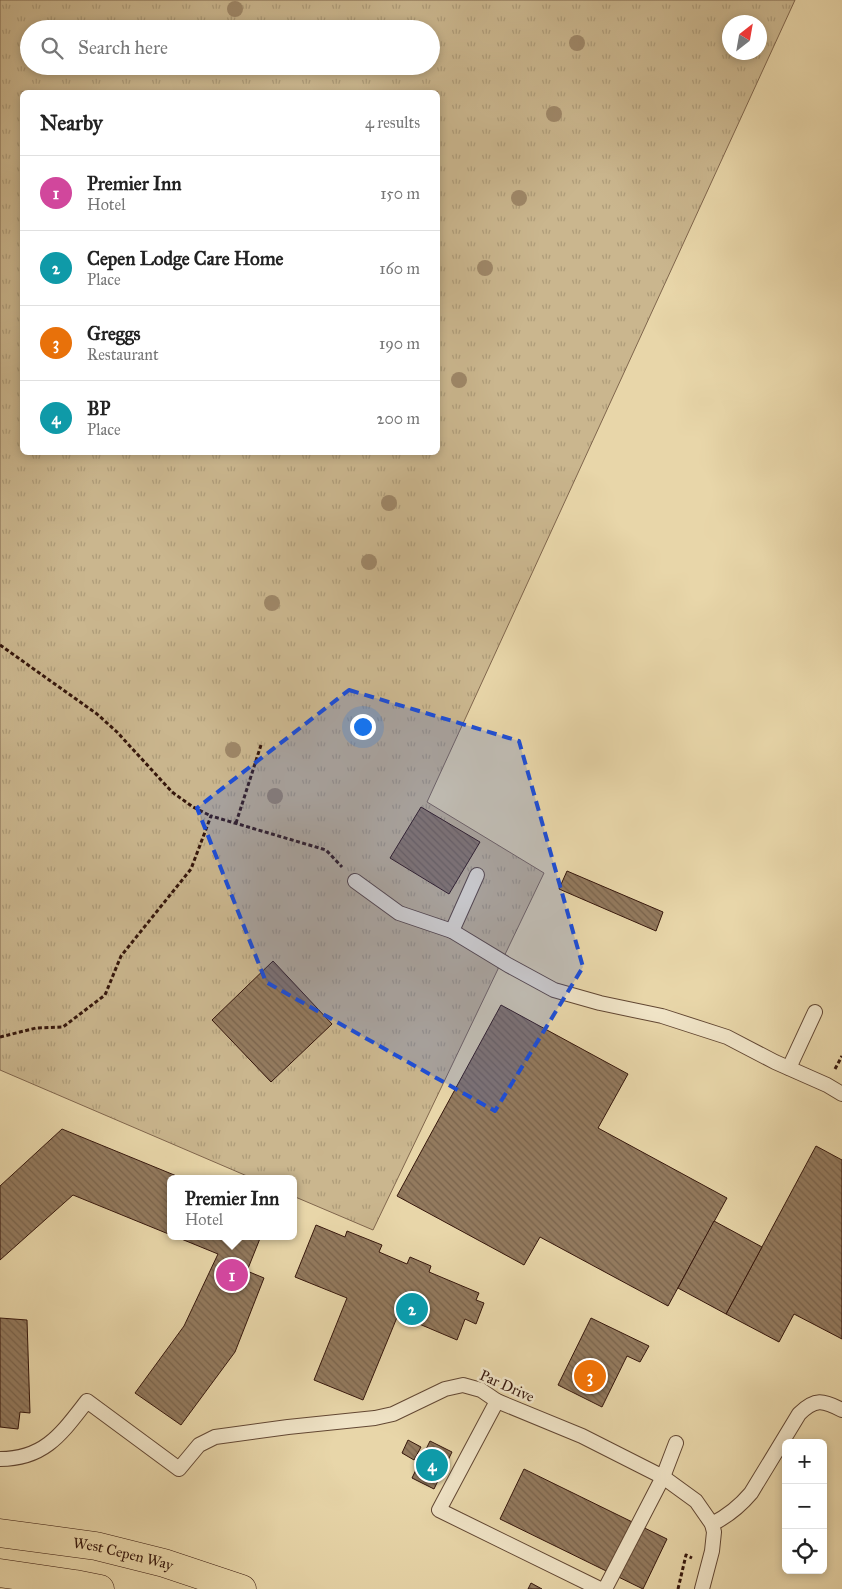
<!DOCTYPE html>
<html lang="en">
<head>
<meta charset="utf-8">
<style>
	body { margin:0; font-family:"IM FELL Great Primer",serif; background:#f2f2f2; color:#222 }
	.controls { position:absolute; right:15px; bottom:15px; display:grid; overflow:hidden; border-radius:8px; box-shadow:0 2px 8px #0003 }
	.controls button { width:45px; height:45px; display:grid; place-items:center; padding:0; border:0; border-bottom:1px solid #e0e0e0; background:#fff; color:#222; font:25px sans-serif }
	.compass { position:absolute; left:722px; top:15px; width:45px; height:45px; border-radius:50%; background:#fff; box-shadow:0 2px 8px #0003; rotate:31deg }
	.you { position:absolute; left:362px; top:726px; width:18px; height:18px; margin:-12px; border:4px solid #fff; border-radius:50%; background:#1a73e8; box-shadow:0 0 0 8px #1a73e833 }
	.badge { display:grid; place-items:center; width:32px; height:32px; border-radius:50%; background:#111827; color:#fff; font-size:16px; font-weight:700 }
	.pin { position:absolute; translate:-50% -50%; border:2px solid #fff; box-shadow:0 1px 5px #0006 }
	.popup { position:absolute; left:167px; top:1175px; width:130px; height:65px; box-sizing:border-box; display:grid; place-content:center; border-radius:8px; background:#fff; filter:drop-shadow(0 1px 4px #0005); font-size:16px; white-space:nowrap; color:#767676 }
	.popup b { font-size:19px; color:#222 }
	.popup::after { content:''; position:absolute; left:50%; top:100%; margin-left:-10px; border:10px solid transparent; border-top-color:#fff }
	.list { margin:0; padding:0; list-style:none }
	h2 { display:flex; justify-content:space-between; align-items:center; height:65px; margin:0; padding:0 20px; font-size:21px }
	h2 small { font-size:16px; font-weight:400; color:#767676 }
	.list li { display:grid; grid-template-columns:32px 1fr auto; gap:15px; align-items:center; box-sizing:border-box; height:75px; padding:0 20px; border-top:1px solid #e0e0e0 }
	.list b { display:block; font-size:19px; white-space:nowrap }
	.list p { margin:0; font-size:16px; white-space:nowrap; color:#767676 }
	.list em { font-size:16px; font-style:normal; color:#767676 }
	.icon { flex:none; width:28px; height:28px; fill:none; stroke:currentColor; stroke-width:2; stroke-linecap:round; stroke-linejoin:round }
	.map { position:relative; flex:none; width:842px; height:1589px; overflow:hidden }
	.search { position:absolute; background:#fff; box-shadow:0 2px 8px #0003; left:20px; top:20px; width:420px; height:55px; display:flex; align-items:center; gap:12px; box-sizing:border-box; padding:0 18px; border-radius:28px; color:#767676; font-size:19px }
	.panel { position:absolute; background:#fff; box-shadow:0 2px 8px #0003; left:20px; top:90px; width:420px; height:365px; border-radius:8px }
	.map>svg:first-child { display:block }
</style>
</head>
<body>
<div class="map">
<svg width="842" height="1589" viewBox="0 0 842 1589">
	<defs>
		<pattern id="grass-tufts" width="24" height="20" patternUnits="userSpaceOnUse" patternTransform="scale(1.25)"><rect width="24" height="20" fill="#cab68e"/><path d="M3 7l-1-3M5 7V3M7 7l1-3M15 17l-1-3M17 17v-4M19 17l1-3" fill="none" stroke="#ae9c79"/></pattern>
		<pattern id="building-back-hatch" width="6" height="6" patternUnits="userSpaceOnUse" patternTransform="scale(1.25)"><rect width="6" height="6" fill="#937a5e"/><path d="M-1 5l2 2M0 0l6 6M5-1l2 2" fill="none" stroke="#79634c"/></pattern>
	</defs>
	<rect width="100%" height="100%" fill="#e8d6a9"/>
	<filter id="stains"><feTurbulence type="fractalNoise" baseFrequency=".004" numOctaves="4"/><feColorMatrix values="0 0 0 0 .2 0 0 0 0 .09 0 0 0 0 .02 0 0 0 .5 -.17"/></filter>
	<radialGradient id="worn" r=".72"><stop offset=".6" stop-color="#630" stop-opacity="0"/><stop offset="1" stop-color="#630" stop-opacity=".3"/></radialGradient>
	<path fill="url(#grass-tufts)" stroke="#80664d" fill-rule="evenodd" d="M0,0H795L427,802L544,873L373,1230L293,1196V1179H254L0,1070ZM730,22H760V52H730ZM29,29H431V66H29ZM22,92H438V452H22Z"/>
	<g fill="url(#building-back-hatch)" stroke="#36170c">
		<polygon points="421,807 480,842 449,894 390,858"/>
		<polygon points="567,871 663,912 656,931 559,889"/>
		<polygon points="273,961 332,1024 271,1082 212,1020"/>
		<polygon points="501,1005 628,1074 598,1128 727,1198 668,1306 540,1237 524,1265 397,1196"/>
		<polygon points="62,1129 184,1179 171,1179 171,1235 73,1195 0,1260 0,1186"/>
		<polygon points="816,1146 842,1160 842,1339 794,1314 779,1342 726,1314"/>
		<polygon points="714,1221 762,1247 726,1314 678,1288"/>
		<polygon points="316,1225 345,1237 347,1231 382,1245 379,1252 407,1264 410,1257 431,1266 429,1272 479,1293 476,1300 484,1303 476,1324 465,1319 457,1340 398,1315 363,1400 314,1380 347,1298 295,1277"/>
		<polygon points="174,1236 261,1236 247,1271 264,1278 235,1352 181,1425 135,1393 184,1326 218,1254"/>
		<polygon points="0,1318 27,1320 30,1413 20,1412 18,1429 0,1427"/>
		<polygon points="591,1318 649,1346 640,1362 627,1356 602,1407 558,1385"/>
		<polygon points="408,1440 421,1447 414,1460 402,1453"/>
		<polygon points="430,1441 452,1452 434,1489 412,1478"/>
		<polygon points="524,1469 667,1539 643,1589 500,1519"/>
		<polygon points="531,1583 542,1589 528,1589"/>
	</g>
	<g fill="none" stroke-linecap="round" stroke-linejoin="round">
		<defs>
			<g id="service">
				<polyline points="355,881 399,913 452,931 508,965 554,990 600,1003 662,1016 727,1037 775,1062 827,1085 842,1094"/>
				<polyline points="452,931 477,875"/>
				<polyline points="789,1068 815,1012"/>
				<polyline points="497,1401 439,1510 600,1589"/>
				<path d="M0,1459C45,1459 62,1433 87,1401L179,1469L199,1445L215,1437L288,1427L375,1418L393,1414L445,1389L463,1385L481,1390L497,1401L582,1436L663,1477L696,1501L712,1524L714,1532L712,1551L702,1589"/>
				<path d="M712,1524C728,1516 740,1506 751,1493L799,1414C815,1398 823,1400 842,1410"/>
				<polyline points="605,1589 663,1477 676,1443"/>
			</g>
			<g id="trunk">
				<path id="s1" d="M0,1533L96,1546L164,1563L242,1589"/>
				<polyline points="0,1573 75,1584 100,1589"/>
			</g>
		</defs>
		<use href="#service" stroke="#624733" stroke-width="16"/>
		<use href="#trunk" stroke="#36170c" stroke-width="29"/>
		<g stroke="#36170c" stroke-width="3" stroke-dasharray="4 2.5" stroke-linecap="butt">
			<polyline points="0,645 97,714 117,732 172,792 193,807 211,816"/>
			<polyline points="236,823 261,745"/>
			<polyline points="0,1037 36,1028 63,1027 105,995 121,956 191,869 211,816 326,850 342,867"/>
			<polyline points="835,1069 842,1056"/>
			<polyline points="678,1589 686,1555 692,1558"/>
		</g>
		<use href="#service" stroke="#f0e4c7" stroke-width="14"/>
		<use href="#trunk" stroke="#e8d6a9" stroke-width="28"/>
	</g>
	<g fill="#9e8768">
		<circle cx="235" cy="9" r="8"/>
		<circle cx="577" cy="43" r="8"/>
		<circle cx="554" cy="114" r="8"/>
		<circle cx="519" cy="198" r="8"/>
		<circle cx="485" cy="268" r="8"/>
		<circle cx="459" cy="380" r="8"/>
		<circle cx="389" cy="503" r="8"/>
		<circle cx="369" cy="562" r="8"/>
		<circle cx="272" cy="603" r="8"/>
		<circle cx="233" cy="750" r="8"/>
		<circle cx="275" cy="796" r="8"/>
	</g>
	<path fill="#1d4ed8" fill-opacity="0.2" stroke="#1d4ed8" stroke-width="4" stroke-dasharray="10 6" stroke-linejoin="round" d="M349,690L519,741L583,967L495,1111L266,982L197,808Z"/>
	<g text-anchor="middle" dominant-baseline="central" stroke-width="5" stroke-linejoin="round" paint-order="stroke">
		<g font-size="15" fill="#36170c" stroke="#f0e4c7">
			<text transform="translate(507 1386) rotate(24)">Par Drive</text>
			<text stroke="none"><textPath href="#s1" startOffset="125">West Cepen Way</textPath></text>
		</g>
	</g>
	<rect width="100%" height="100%" filter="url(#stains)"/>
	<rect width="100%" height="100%" fill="url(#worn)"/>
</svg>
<div class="controls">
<button>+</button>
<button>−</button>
<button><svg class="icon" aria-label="locate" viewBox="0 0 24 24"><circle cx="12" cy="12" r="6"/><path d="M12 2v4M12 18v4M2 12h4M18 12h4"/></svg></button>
</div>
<svg class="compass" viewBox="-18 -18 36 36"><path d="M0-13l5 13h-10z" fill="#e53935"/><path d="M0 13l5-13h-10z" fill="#767676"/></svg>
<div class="you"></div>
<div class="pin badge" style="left:232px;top:1275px;background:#d1479c">1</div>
<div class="popup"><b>Premier Inn</b>Hotel</div>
<div class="pin badge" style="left:412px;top:1309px;background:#0f9aa8">2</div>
<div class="pin badge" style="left:590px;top:1376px;background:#e8710a">3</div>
<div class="pin badge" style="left:432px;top:1465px;background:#0f9aa8">4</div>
<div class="search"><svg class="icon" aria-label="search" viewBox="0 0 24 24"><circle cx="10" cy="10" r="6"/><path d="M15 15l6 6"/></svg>Search here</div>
<section class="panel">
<h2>Nearby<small>4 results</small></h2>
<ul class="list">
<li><span class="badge" style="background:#d1479c">1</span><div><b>Premier Inn</b><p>Hotel</p></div><em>150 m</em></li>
<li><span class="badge" style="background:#0f9aa8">2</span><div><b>Cepen Lodge Care Home</b><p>Place</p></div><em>160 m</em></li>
<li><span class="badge" style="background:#e8710a">3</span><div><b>Greggs</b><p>Restaurant</p></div><em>190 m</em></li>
<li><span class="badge" style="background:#0f9aa8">4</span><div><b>BP</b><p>Place</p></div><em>200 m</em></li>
</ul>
</section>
</div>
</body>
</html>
